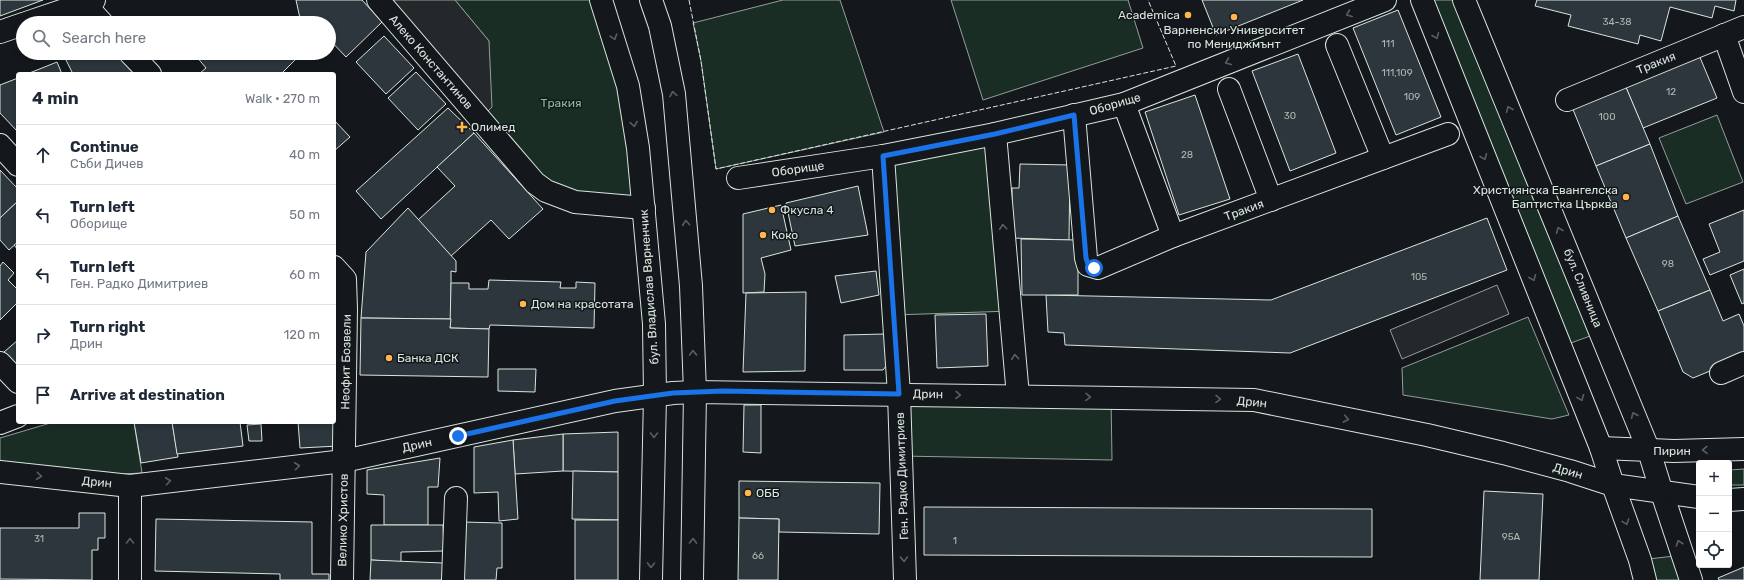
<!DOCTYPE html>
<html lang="en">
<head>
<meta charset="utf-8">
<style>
	body { margin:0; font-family:Rubik,sans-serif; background:#f2f2f3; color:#1f2937 }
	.controls { position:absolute; right:12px; bottom:12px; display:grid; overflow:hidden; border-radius:4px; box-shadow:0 2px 6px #0003 }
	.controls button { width:36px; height:36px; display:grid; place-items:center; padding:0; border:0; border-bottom:1px solid #e0e1e3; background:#fff; color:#1f2937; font:20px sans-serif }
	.stop { position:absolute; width:12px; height:12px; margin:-9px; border:3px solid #1a73e8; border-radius:50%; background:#fff }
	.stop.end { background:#1a73e8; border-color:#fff; box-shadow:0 1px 4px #0008 }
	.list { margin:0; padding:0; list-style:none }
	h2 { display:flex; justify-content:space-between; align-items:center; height:52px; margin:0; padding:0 16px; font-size:17px }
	h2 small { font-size:13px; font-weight:400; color:#747a83 }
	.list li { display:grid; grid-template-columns:26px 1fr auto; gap:12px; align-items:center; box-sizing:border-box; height:60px; padding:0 16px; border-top:1px solid #e0e1e3 }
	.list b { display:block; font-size:15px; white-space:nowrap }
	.list p { margin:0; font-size:13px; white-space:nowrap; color:#747a83 }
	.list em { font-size:13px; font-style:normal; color:#747a83 }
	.icon { flex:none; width:22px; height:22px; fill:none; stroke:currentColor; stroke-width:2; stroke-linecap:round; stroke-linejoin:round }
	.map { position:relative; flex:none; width:1744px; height:580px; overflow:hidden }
	.search { position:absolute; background:#fff; box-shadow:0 2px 6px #0003; left:16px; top:16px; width:320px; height:44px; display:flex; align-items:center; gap:10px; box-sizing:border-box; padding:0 14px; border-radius:22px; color:#747a83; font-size:15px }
	.panel { position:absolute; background:#fff; box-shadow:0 2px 6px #0003; left:16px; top:72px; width:320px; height:352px; border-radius:4px }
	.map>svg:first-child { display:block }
</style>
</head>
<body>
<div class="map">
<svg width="1744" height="580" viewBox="0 0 1744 580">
	<rect width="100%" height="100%" fill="#14181c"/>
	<g fill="#1a2d24" stroke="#939e99">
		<polygon points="455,0 601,0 644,208 559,197 480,119 489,41"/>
		<polygon points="783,0 840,0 884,132 716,169 701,61 693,23"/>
		<polygon points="951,0 1128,0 1143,48 983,100"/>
		<polygon points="1423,0 1468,0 1601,332 1560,347"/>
		<polygon points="1717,115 1743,182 1686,204 1659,138"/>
		<polygon points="995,134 1011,311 894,315 883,156"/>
		<polygon points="1528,317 1569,415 1552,419 1403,395 1402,368"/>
		<polygon points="899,394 1111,397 1112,460 901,456"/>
		<polygon points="54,422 134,422 142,473 122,474 0,462 0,438"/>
		<polygon points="1744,469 1744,485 1729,485 1729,470"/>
		<polygon points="1683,555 1691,580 1645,580 1640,560"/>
	</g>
	<g fill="#24282b" stroke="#939e99">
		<polygon points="378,0 455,0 489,41 492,107 480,119"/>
		<polygon points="1497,285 1509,314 1402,359 1390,330"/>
	</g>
	<g fill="#2c363c" stroke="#d8e6dc">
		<polygon points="0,0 43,0 0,16"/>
		<polygon points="296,0 362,0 382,22 346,57 329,39 329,23 301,23"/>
		<polygon points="1202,0 1303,0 1216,35"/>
		<polygon points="1537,0 1736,0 1734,11 1715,6 1712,18 1670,7 1661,41 1640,35 1638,44 1568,26 1571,15 1535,6"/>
		<polygon points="1398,10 1441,117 1396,135 1353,28"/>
		<polygon points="235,19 239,23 230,23"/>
		<polygon points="384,36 414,68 386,94 356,62"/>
		<polygon points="86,53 119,53 139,74 73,74 66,60"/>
		<polygon points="199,53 288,53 295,60 281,74 199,74 206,68 196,56"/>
		<polygon points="1298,54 1336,153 1290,171 1252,71"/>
		<polygon points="1699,55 1717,98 1643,128 1625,85"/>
		<polygon points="57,62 62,74 27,74"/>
		<polygon points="416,72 446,104 418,130 388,98"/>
		<polygon points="18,78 18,132 0,113 0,85"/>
		<polygon points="1625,85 1650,144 1596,166 1572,107"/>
		<polygon points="1195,95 1230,199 1179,215 1145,112"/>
		<polygon points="448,108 474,133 381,219 356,191"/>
		<polygon points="334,120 350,137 334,151"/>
		<polygon points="474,133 543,209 509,239 491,220 451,256 418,220 455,186 437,167"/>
		<polygon points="1650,144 1678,216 1626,238 1596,166"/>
		<polygon points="1020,164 1070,165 1069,240 1012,238 1012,188 1019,188"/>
		<polygon points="0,170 18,189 18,201 0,218"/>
		<polygon points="858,186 868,235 795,246 786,203"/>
		<polygon points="18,201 18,242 9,250 0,240 0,218"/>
		<polygon points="781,205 791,250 761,258 765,274 764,292 743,293 743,214"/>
		<polygon points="408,208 456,261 456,272 451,271 451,319 361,318 366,252"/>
		<polygon points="1744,210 1744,261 1710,275 1703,259 1720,252 1709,224"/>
		<polygon points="1678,216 1710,290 1658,311 1626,238"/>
		<polygon points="1487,218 1507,270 1290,353 1065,345 1064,333 1048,332 1046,295 1271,300"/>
		<polygon points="1021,239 1078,240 1078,295 1022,295"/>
		<polygon points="18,242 18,250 14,245"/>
		<polygon points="3,262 14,273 8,280 18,290 18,302 0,320 0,266"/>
		<polygon points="1744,269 1744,303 1742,304 1730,275"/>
		<polygon points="876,271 879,295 841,303 835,276"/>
		<polygon points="489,280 561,282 560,288 576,288 576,282 595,283 594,328 490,325 489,329 450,328 451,283 469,283 469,289 488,289"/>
		<polygon points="1710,290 1723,321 1739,314 1744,326 1744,357 1693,378 1683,372 1658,311"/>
		<polygon points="806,292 805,371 743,372 746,293"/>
		<polygon points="986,314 988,366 937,368 935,315"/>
		<polygon points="361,318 451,319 450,328 489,329 488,377 360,375"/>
		<polygon points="885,334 890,361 883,370 844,370 844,335"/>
		<polygon points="18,340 18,366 4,352"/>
		<polygon points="498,369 536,369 535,392 498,391"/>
		<polygon points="744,405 761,405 761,453 743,452"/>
		<polygon points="134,422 172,422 178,457 141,463"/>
		<polygon points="172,422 240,422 243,446 177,454"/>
		<polygon points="298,422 334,422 338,446 300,448"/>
		<polygon points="261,424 262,441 249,441 247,425"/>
		<polygon points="618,432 618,472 563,471 563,434"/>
		<polygon points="563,434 563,471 515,474 513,440"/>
		<polygon points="513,440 518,519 499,521 498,492 474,493 474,447"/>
		<polygon points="440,458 438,487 428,487 428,525 384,525 384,495 367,494 367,470"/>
		<polygon points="573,471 618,472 618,520 572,519"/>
		<polygon points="739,481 880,483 879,534 779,532 779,519 739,518"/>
		<polygon points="1484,491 1543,494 1539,580 1480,580"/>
		<polygon points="924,507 1372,509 1372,557 924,555"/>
		<polygon points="79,513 105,513 105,538 98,538 98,550 92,550 92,580 0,579 0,528 79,528"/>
		<polygon points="739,518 779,519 778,580 738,580"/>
		<polygon points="156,519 312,522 312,574 329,574 329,580 280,580 280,574 155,571"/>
		<rect x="575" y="520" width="43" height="60"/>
		<polygon points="463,522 502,523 502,568 497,568 496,580 461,580"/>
		<polygon points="371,525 443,525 444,551 401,552 401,562 371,560"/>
		<polygon points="371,560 443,563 443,580 370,580"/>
		<polygon points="1744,567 1744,580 1719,580 1718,578"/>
	</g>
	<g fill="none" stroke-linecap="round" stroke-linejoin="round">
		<defs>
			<g id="minor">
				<polyline points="81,0 102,23"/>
				<polyline points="378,0 535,183 546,191 575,202 644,208"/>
				<polyline points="26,23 94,0"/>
				<polyline points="0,32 23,24"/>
				<polyline points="1724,35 1744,92"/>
				<polyline points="1337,45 1383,158"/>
				<polyline points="130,53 150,74"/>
				<polyline points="1229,89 1271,200"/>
				<polyline points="1567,100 1744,27"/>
				<polyline points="1124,104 1173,236 1448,134"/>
				<polyline points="1074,115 1086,258 1088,265 1098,268 1173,236"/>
				<polyline points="995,134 1018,396"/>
				<polyline points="0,145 18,165"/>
				<polyline points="883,156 899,394 905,580"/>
				<polyline points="738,178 883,156 995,134 1124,104 1385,0"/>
				<polyline points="334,267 345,279 346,309 342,580"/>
				<polyline points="0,363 18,382"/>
				<polyline points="1721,373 1744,363"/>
				<polyline points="0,423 18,416"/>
				<polyline points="0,472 130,486 155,483 344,461 615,401 673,393 695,392 1254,400 1427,435 1503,453 1570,471 1613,485 1640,560 1645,580"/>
				<polyline points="1662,493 1691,580"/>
				<polyline points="130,580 130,486"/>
				<polyline points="453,580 456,498"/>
			</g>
			<g id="major">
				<polyline points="601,0 628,86 638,148 654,324 655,396 651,580"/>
				<polyline points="651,0 660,26 674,94 691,286 695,392 692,580"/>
				<polyline points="1422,0 1601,448 1613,485 1699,497"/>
				<polyline points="1464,0 1649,451 1662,493"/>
				<polyline points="1601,448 1674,451 1744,449"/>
				<polyline points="1729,500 1744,499"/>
			</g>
		</defs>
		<use href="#minor" stroke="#d8e6dc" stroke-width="24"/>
		<use href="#major" stroke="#d8e6dc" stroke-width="24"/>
		<use href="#minor" stroke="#14181c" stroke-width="22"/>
		<use href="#major" stroke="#14181c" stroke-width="22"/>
		<polyline stroke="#d8e6dc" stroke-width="1" stroke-dasharray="5 2" stroke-linecap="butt" points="689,0 701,61 716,169 1176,66 1148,0"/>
	</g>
	<defs><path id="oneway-chevron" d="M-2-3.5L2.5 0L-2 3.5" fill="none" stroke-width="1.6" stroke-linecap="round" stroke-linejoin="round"/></defs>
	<g stroke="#59605f">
		<use href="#oneway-chevron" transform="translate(1349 14) rotate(158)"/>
		<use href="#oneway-chevron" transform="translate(1436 36) rotate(68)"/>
		<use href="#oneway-chevron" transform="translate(614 37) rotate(73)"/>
		<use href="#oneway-chevron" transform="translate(1228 62) rotate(158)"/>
		<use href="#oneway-chevron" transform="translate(673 94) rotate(-99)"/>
		<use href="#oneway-chevron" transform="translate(1509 109) rotate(-112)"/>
		<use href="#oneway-chevron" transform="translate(634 124) rotate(81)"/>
		<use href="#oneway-chevron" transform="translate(1484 157) rotate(68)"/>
		<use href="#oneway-chevron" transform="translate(686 223) rotate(-95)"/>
		<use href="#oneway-chevron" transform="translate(1003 227) rotate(-95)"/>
		<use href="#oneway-chevron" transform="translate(1559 230) rotate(-112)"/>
		<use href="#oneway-chevron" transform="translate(1533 278) rotate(68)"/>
		<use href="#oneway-chevron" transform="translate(693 353) rotate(-92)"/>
		<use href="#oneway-chevron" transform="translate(1015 357) rotate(-95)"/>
		<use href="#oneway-chevron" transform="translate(958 395) rotate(1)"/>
		<use href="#oneway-chevron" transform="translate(1088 397) rotate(1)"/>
		<use href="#oneway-chevron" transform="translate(1581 398) rotate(68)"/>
		<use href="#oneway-chevron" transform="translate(1218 399) rotate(1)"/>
		<use href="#oneway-chevron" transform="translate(1634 415) rotate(-113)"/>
		<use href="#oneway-chevron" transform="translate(1346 419) rotate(11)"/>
		<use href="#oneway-chevron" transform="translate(654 435) rotate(91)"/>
		<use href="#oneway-chevron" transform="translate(1705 450) rotate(178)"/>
		<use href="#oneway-chevron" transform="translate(297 466) rotate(-7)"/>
		<use href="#oneway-chevron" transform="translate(39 476) rotate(6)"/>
		<use href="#oneway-chevron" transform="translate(168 481) rotate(-7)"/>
		<use href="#oneway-chevron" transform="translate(1626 522) rotate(70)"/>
		<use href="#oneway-chevron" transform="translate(130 541) rotate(-90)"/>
		<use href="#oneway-chevron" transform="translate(693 541) rotate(-89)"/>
		<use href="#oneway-chevron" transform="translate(1679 543) rotate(-109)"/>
		<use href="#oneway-chevron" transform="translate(904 559) rotate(88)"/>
		<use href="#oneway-chevron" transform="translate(651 565) rotate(91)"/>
	</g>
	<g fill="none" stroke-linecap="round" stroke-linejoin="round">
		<polyline stroke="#1a73e8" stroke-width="5" points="458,436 615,401 673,393 723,391 899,394 883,156 995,134 1074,115 1086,258 1088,264 1094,268"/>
	</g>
	<g fill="#ffb74d" stroke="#14181c" stroke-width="1.5">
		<circle cx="1188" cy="15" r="4"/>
		<circle cx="1234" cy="17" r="4"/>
		<path d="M460 121h4v4h4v4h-4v4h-4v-4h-4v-4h4z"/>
		<circle cx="1626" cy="197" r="4"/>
		<circle cx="772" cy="210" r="4"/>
		<circle cx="763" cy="235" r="4"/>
		<circle cx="523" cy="304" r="4"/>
		<circle cx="389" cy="358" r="4"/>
		<circle cx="748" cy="493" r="4"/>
	</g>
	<g text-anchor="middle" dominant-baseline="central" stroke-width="3" stroke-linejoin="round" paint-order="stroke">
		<g font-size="10" fill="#adbab4">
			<text x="1617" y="22">34-38</text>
			<text x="1388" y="44">111</text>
			<text x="1397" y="73">111,109</text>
			<text x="1671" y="92">12</text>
			<text x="1412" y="97">109</text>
			<text x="1290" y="116">30</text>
			<text x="1607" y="117">100</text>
			<text x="1187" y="155">28</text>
			<text x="1668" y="264">98</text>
			<text x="1419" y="277">105</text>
			<text x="1511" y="537">95А</text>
			<text x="39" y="539">31</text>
			<text x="955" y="541">1</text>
			<text x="758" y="556">66</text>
		</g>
		<g font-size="12" fill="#d8e6dc" stroke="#14181c" text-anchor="start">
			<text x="1180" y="15" text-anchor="end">Academica</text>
			<text x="1234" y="30" text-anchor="middle">Варненски Университет<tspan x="1234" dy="14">по Мениджмънт</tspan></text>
			<text x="471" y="127">Олимед</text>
			<text x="1618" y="190" text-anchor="end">Християнска Евангелска<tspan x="1618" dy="14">Баптистка Църква</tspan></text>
			<text x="780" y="210">Фкусла 4</text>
			<text x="771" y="235">Коко</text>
			<text x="531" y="304">Дом на красотата</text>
			<text x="397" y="358">Банка ДСК</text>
			<text x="756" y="493">ОББ</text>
		</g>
		<g font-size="12" fill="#d8e6dc" stroke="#14181c">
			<text transform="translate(431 62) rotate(49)">Алеко Константинов</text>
			<text transform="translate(1656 63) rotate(-22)">Тракия</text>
			<text transform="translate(1115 104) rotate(-16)">Оборище</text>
			<text transform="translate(798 169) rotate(-8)">Оборище</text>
			<text transform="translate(1244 210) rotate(-20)">Тракия</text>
			<text transform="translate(649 287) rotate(-94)">бул. Владислав Варненчик</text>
			<text transform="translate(1583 288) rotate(68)">бул. Сливница</text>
			<text transform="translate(346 362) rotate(-89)">Неофит Бозвели</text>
			<text transform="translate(928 394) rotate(1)">Дрин</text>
			<text transform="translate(1252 402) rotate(6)">Дрин</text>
			<text transform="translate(417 445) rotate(-12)">Дрин</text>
			<text x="1672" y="451">Пирин</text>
			<text transform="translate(1568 471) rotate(17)">Дрин</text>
			<text transform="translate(902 476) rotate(-92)">Ген. Радко Димитриев</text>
			<text transform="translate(97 482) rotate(6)">Дрин</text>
			<text transform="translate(343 520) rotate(-89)">Велико Христов</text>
		</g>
		<g font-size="12" fill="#8ac095" stroke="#14181c">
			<text x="561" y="103">Тракия</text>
		</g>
	</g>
</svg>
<div class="controls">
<button>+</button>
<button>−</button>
<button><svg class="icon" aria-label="locate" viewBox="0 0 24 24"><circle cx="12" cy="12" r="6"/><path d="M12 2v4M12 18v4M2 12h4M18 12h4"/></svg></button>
</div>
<div class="stop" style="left:1094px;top:268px"></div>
<div class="stop end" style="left:458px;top:436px"></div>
<div class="search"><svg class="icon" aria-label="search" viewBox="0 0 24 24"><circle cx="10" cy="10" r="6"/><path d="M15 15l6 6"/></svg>Search here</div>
<section class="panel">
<h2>4 min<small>Walk · 270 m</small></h2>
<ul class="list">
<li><svg class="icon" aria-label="ahead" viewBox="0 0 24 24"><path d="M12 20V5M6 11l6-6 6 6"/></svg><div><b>Continue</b><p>Съби Дичев</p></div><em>40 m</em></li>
<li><svg class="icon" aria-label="left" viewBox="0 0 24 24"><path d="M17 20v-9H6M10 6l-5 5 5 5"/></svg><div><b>Turn left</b><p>Оборище</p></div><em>50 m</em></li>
<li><svg class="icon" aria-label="left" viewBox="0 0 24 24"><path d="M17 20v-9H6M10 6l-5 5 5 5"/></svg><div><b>Turn left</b><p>Ген. Радко Димитриев</p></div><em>60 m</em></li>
<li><svg class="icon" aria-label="right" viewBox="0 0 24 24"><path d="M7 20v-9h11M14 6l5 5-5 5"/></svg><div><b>Turn right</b><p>Дрин</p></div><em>120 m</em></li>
<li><svg class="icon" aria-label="arrive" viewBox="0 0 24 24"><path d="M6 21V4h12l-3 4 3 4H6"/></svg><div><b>Arrive at destination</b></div></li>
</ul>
</section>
</div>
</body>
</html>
